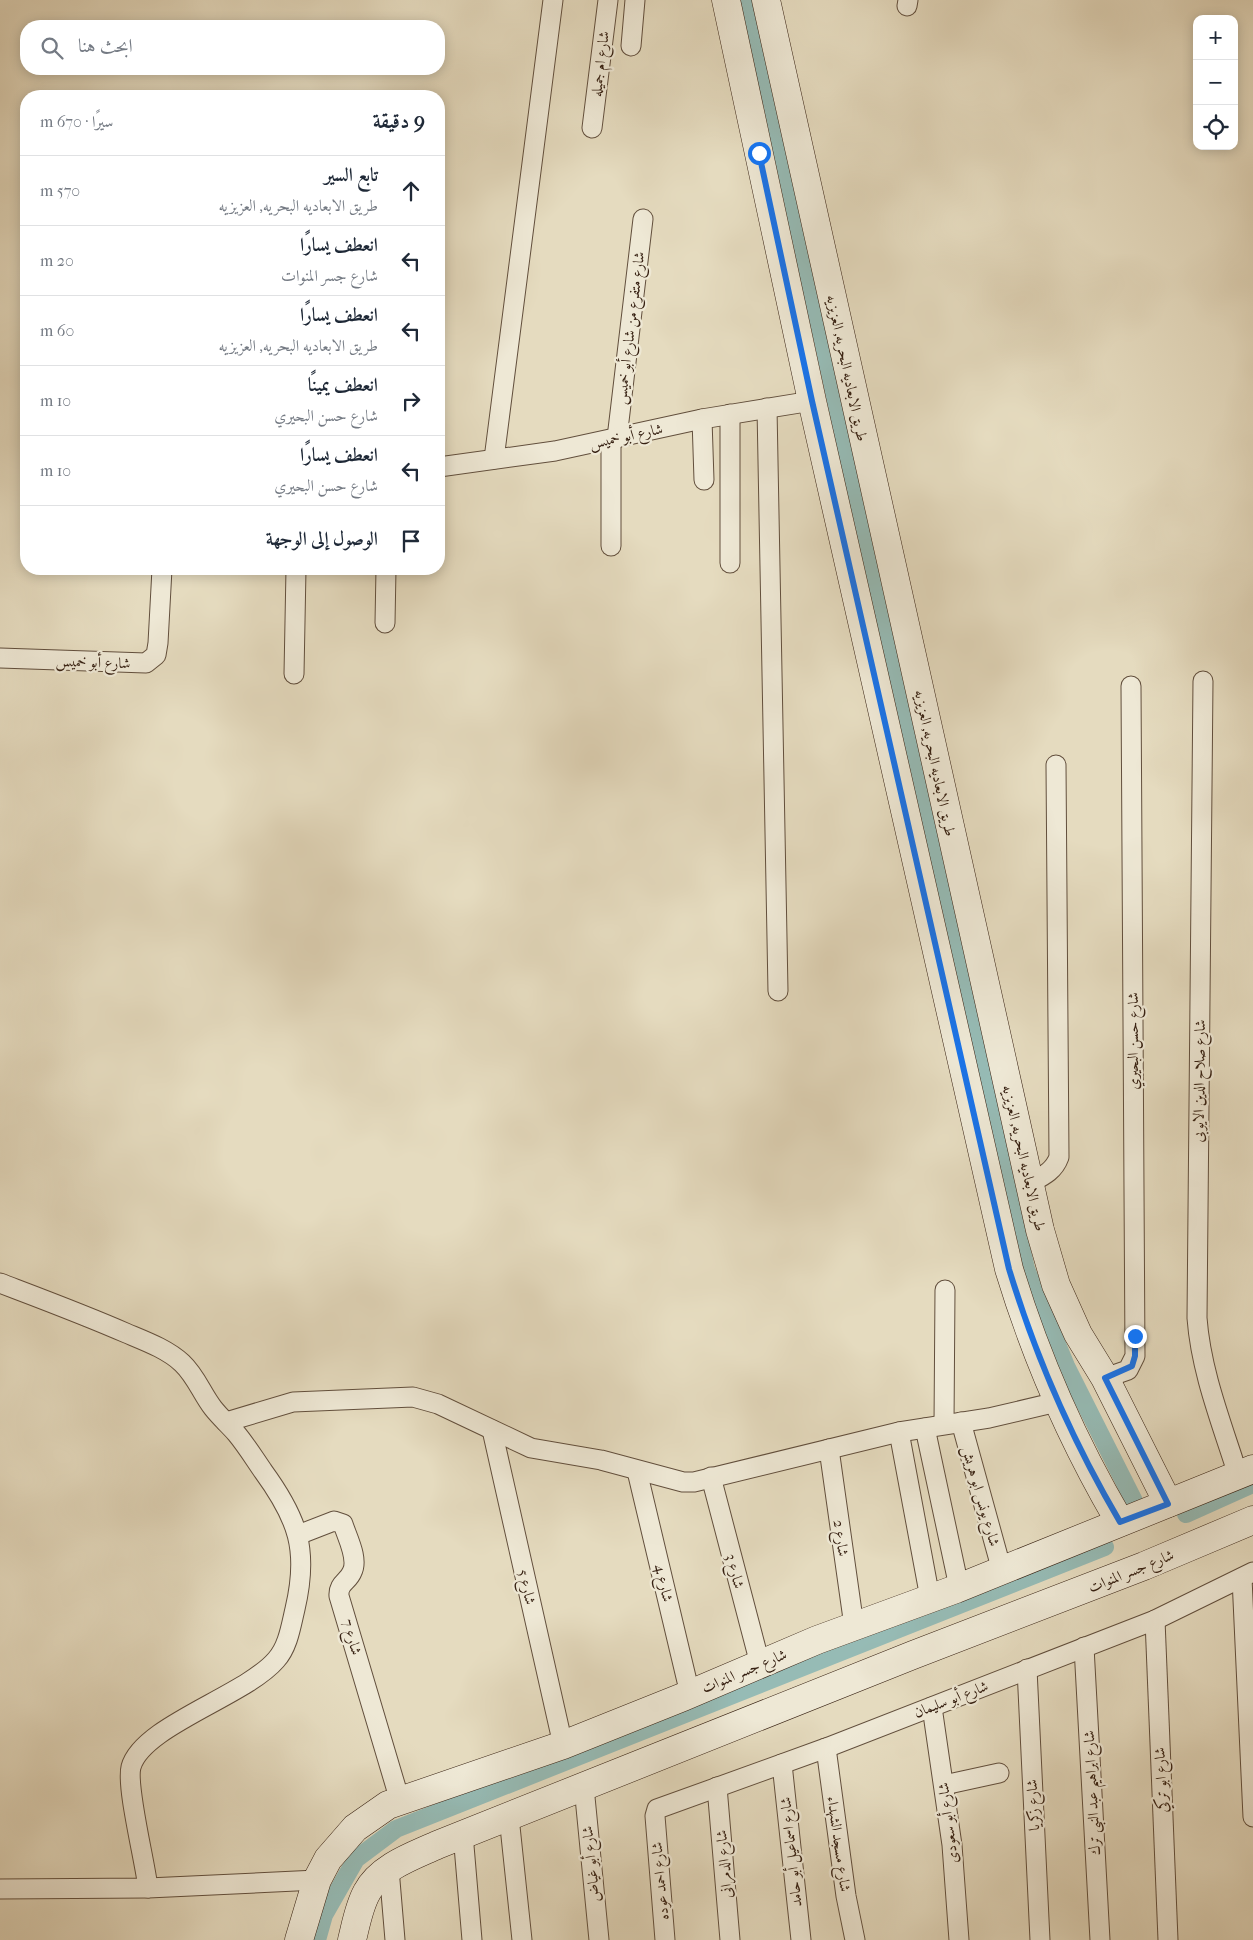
<!DOCTYPE html>
<html lang="ar">
<head>
<meta charset="utf-8">
<style>
	body { margin:0; font-family:"IM FELL French Canon",Amiri,serif; background:#f6f6f7; color:#1f2937; direction:rtl }
	.controls { position:absolute; right:15px; top:15px; display:grid; overflow:hidden; border-radius:10px; box-shadow:0 2px 12px #0003 }
	.controls button { width:45px; height:45px; display:grid; place-items:center; padding:0; border:0; border-bottom:1px solid #e0e1e3; background:#fff; color:#1f2937; font:25px sans-serif }
	.stop { position:absolute; width:15px; height:15px; margin:-11px; border:4px solid #1a73e8; border-radius:50%; background:#fff }
	.stop.end { background:#1a73e8; border-color:#fff; box-shadow:0 1px 5px #0008 }
	.list { margin:0; padding:0; list-style:none }
	h2 { display:flex; justify-content:space-between; align-items:center; height:65px; margin:0; padding:0 20px; font-size:21px }
	h2 small { font-size:16px; font-weight:400; color:#747a83 }
	.list li { display:grid; grid-template-columns:32px 1fr auto; gap:15px; align-items:center; box-sizing:border-box; height:70px; padding:0 20px; border-top:1px solid #e0e1e3 }
	.list b { display:block; font-size:19px; white-space:nowrap }
	.list p { margin:0; font-size:16px; white-space:nowrap; color:#747a83 }
	.list em { font-size:16px; font-style:normal; color:#747a83 }
	.icon { flex:none; width:28px; height:28px; fill:none; stroke:currentColor; stroke-width:2; stroke-linecap:round; stroke-linejoin:round }
	.map { position:relative; flex:none; width:1253px; height:1940px; overflow:hidden; direction:ltr }
	.search { position:absolute; background:#fff; box-shadow:0 2px 12px #0003; left:20px; top:20px; width:425px; height:55px; display:flex; align-items:center; gap:12px; box-sizing:border-box; padding:0 18px; border-radius:20px; color:#747a83; font-size:19px }
	.panel { position:absolute; background:#fff; box-shadow:0 2px 12px #0003; left:20px; top:90px; width:425px; height:485px; border-radius:20px; direction:rtl }
	.map>svg:first-child { display:block }
</style>
</head>
<body>
<div class="map">
<svg width="1253" height="1940" viewBox="0 0 1253 1940">
	<rect width="100%" height="100%" fill="#e5dbbf"/>
	<filter id="stains"><feTurbulence type="fractalNoise" baseFrequency=".004" numOctaves="4"/><feColorMatrix values="0 0 0 0 .2 0 0 0 0 .09 0 0 0 0 .02 0 0 0 .5 -.17"/></filter>
	<radialGradient id="worn" r=".72"><stop offset=".6" stop-color="#630" stop-opacity="0"/><stop offset="1" stop-color="#630" stop-opacity=".3"/></radialGradient>
	<g fill="none" stroke-linecap="round" stroke-linejoin="round">
		<g stroke="#96bbb5" stroke-width="18">
			<polyline points="744,0 824,346 916,775 1026,1269 1066,1366 1136,1505"/>
			<polyline points="1186,1514 1253,1484"/>
			<polyline points="317,1940 324,1915 356,1859 396,1829 1105,1547"/>
		</g>
		<defs>
			<g id="street">
				<polyline points="907,6 908,0"/>
				<polyline points="631,46 635,0"/>
				<polyline points="592,128 608,0"/>
				<polyline points="767,408 778,991"/>
				<polyline points="730,414 730,563"/>
				<polyline points="702,419 704,480"/>
				<polyline points="617,438 643,219"/>
				<polyline points="494,459 553,0"/>
				<polyline points="439,467 555,451 702,419 812,401"/>
				<polyline points="611,546 611,439"/>
				<polyline points="385,623 386,569"/>
				<polyline points="0,658 146,663 156,655 158,643 162,569"/>
				<polyline points="294,674 296,569"/>
				<path d="M1203,681L1197,1318C1201,1372 1222,1424 1238,1475"/>
				<path d="M1030,1183C1043,1176 1054,1171 1059,1157L1056,765"/>
				<path d="M0,1283C42,1299 85,1315 126,1333C145,1341 167,1349 182,1363C196,1376 202,1394 213,1408C220,1417 229,1425 236,1433C246,1445 254,1458 263,1471C298,1519 309,1550 295,1609C291,1626 288,1647 276,1660C245,1696 142,1726 131,1767C126,1787 145,1861 148,1888"/>
				<polyline points="1105,1378 1128,1370 1135,1356 1131,686"/>
				<polyline points="226,1422 293,1402 413,1397 438,1404 531,1448 601,1460 683,1482 694,1482 899,1432 989,1418 1057,1402"/>
				<polyline points="961,1422 1002,1571"/>
				<polyline points="944,1424 945,1290"/>
				<polyline points="925,1428 959,1587"/>
				<polyline points="492,1430 563,1745"/>
				<polyline points="899,1432 930,1598"/>
				<polyline points="829,1449 854,1626"/>
				<polyline points="637,1471 690,1694"/>
				<polyline points="711,1477 760,1664"/>
				<path d="M298,1535L334,1521L343,1524C347,1537 359,1559 352,1572C348,1582 338,1583 339,1596L400,1801"/>
				<polyline points="1242,1578 1253,1817"/>
				<polyline points="1155,1620 1168,1940"/>
				<polyline points="1084,1647 1100,1940"/>
				<polyline points="1027,1669 1040,1940"/>
				<polyline points="932,1707 952,1845 959,1940"/>
				<polyline points="826,1748 846,1896 855,1940"/>
				<polyline points="782,1764 801,1940"/>
				<polyline points="944,1785 999,1773"/>
				<polyline points="584,1787 599,1940"/>
				<polyline points="717,1787 730,1940"/>
				<polyline points="509,1817 522,1940"/>
				<polyline points="463,1834 472,1940"/>
				<polyline points="389,1869 395,1940"/>
				<polyline points="0,1889 148,1888 317,1880"/>
				<polyline points="665,1940 655,1816 657,1809 826,1748 1155,1620 1253,1572"/>
			</g>
			<g id="secondary">
				<path d="M726,0L812,401L1009,1269C1036,1358 1073,1442 1120,1522"/>
				<polyline points="766,0 1040,1230 1056,1285 1078,1334 1105,1378 1168,1503"/>
				<polyline points="299,1940 317,1880 328,1859 355,1828 388,1805 563,1745 683,1697 817,1640 956,1589 1253,1469"/>
				<path d="M352,1940C356,1924 359,1906 367,1892C380,1867 413,1856 437,1845L913,1655L1144,1566L1253,1520"/>
			</g>
		</defs>
		<use href="#street" stroke="#624f3d" stroke-width="21"/>
		<use href="#secondary" stroke="#362012" stroke-width="29"/>
		<use href="#street" stroke="#eee8d5" stroke-width="19"/>
		<use href="#secondary" stroke="#eee8d5" stroke-width="28"/>
	</g>
	<g fill="none" stroke-linecap="round" stroke-linejoin="round">
		<path stroke="#1a73e8" stroke-width="6" d="M759,153L812,401L1009,1269C1036,1358 1073,1442 1120,1522L1168,1504L1105,1378L1132,1366L1135,1356V1336"/>
	</g>
	<g text-anchor="middle" dominant-baseline="central" stroke-width="4.5" stroke-linejoin="round" paint-order="stroke">
		<g font-size="15" fill="#362012" stroke="#eee8d5">
			<text transform="translate(600 64) rotate(-83)">شارع ام جميله</text>
			<text transform="translate(630 328) rotate(-83)">شارع متفرع من شارع أبو خميس</text>
			<text transform="translate(847 368) rotate(78)">طريق الابعاديه البحريه, العزيزيه</text>
			<text transform="translate(626 436) rotate(-12)">شارع أبو خميس</text>
			<text transform="translate(93 662) rotate(2)">شارع أبو خميس</text>
			<text transform="translate(935 763) rotate(78)">طريق الابعاديه البحريه, العزيزيه</text>
			<text transform="translate(1133 1041) rotate(-90)">شارع حسن البحيري</text>
			<text transform="translate(1199 1081) rotate(-89)">شارع صلاح الدين الايوبى</text>
			<text transform="translate(1024 1158) rotate(77)">طريق الابعاديه البحريه, العزيزيه</text>
			<text transform="translate(981 1496) rotate(74)">شارع يونس ابو هريش</text>
			<text transform="translate(841 1538) rotate(82)">شارع 2</text>
			<text transform="translate(735 1571) rotate(75)">شارع 3</text>
			<text transform="translate(1131 1571) rotate(-22)">شارع جسر المنوات</text>
			<text transform="translate(664 1583) rotate(77)">شارع 4</text>
			<text transform="translate(527 1587) rotate(77)">شارع 5</text>
			<text transform="translate(352 1637) rotate(74)">شارع 7</text>
			<text transform="translate(744 1671) rotate(-23)">شارع جسر المنوات</text>
			<text transform="translate(951 1699) rotate(-21)">شارع أبو سليمان</text>
			<text transform="translate(1161 1780) rotate(-93)">شارع ابو تركي</text>
			<text transform="translate(1092 1793) rotate(-93)">شارع ابراهيم عبد النبى ترك</text>
			<text transform="translate(1033 1805) rotate(-93)">شارع زكريا</text>
			<text transform="translate(948 1823) rotate(-97)">شارع أبو سعودى</text>
			<text transform="translate(839 1844) rotate(82)">شارع مسجد الشهداء</text>
			<text transform="translate(791 1852) rotate(-96)">شارع اسماعيل أبو حامد</text>
			<text transform="translate(591 1864) rotate(-96)">شارع أبو غياض</text>
			<text transform="translate(724 1864) rotate(-95)">شارع الدمرانى</text>
			<text transform="translate(660 1881) rotate(-95)">شارع احمد عوده</text>
		</g>
	</g>
	<rect width="100%" height="100%" filter="url(#stains)"/>
	<rect width="100%" height="100%" fill="url(#worn)"/>
</svg>
<div class="controls">
<button>+</button>
<button>−</button>
<button><svg class="icon" aria-label="locate" viewBox="0 0 24 24"><circle cx="12" cy="12" r="6"/><path d="M12 2v4M12 18v4M2 12h4M18 12h4"/></svg></button>
</div>
<div class="stop" style="left:759px;top:153px"></div>
<div class="stop end" style="left:1135px;top:1336px"></div>
<div class="search"><svg class="icon" aria-label="search" viewBox="0 0 24 24"><circle cx="10" cy="10" r="6"/><path d="M15 15l6 6"/></svg>ابحث هنا</div>
<section class="panel">
<h2>9 دقيقة<small>سيرًا · 670 m</small></h2>
<ul class="list">
<li><svg class="icon" aria-label="ahead" viewBox="0 0 24 24"><path d="M12 20V5M6 11l6-6 6 6"/></svg><div><b>تابع السير</b><p>طريق الابعاديه البحريه, العزيزيه</p></div><em>570 m</em></li>
<li><svg class="icon" aria-label="left" viewBox="0 0 24 24"><path d="M17 20v-9H6M10 6l-5 5 5 5"/></svg><div><b>انعطف يسارًا</b><p>شارع جسر المنوات</p></div><em>20 m</em></li>
<li><svg class="icon" aria-label="left" viewBox="0 0 24 24"><path d="M17 20v-9H6M10 6l-5 5 5 5"/></svg><div><b>انعطف يسارًا</b><p>طريق الابعاديه البحريه, العزيزيه</p></div><em>60 m</em></li>
<li><svg class="icon" aria-label="right" viewBox="0 0 24 24"><path d="M7 20v-9h11M14 6l5 5-5 5"/></svg><div><b>انعطف يمينًا</b><p>شارع حسن البحيري</p></div><em>10 m</em></li>
<li><svg class="icon" aria-label="left" viewBox="0 0 24 24"><path d="M17 20v-9H6M10 6l-5 5 5 5"/></svg><div><b>انعطف يسارًا</b><p>شارع حسن البحيري</p></div><em>10 m</em></li>
<li><svg class="icon" aria-label="arrive" viewBox="0 0 24 24"><path d="M6 21V4h12l-3 4 3 4H6"/></svg><div><b>الوصول إلى الوجهة</b></div></li>
</ul>
</section>
</div>
</body>
</html>
